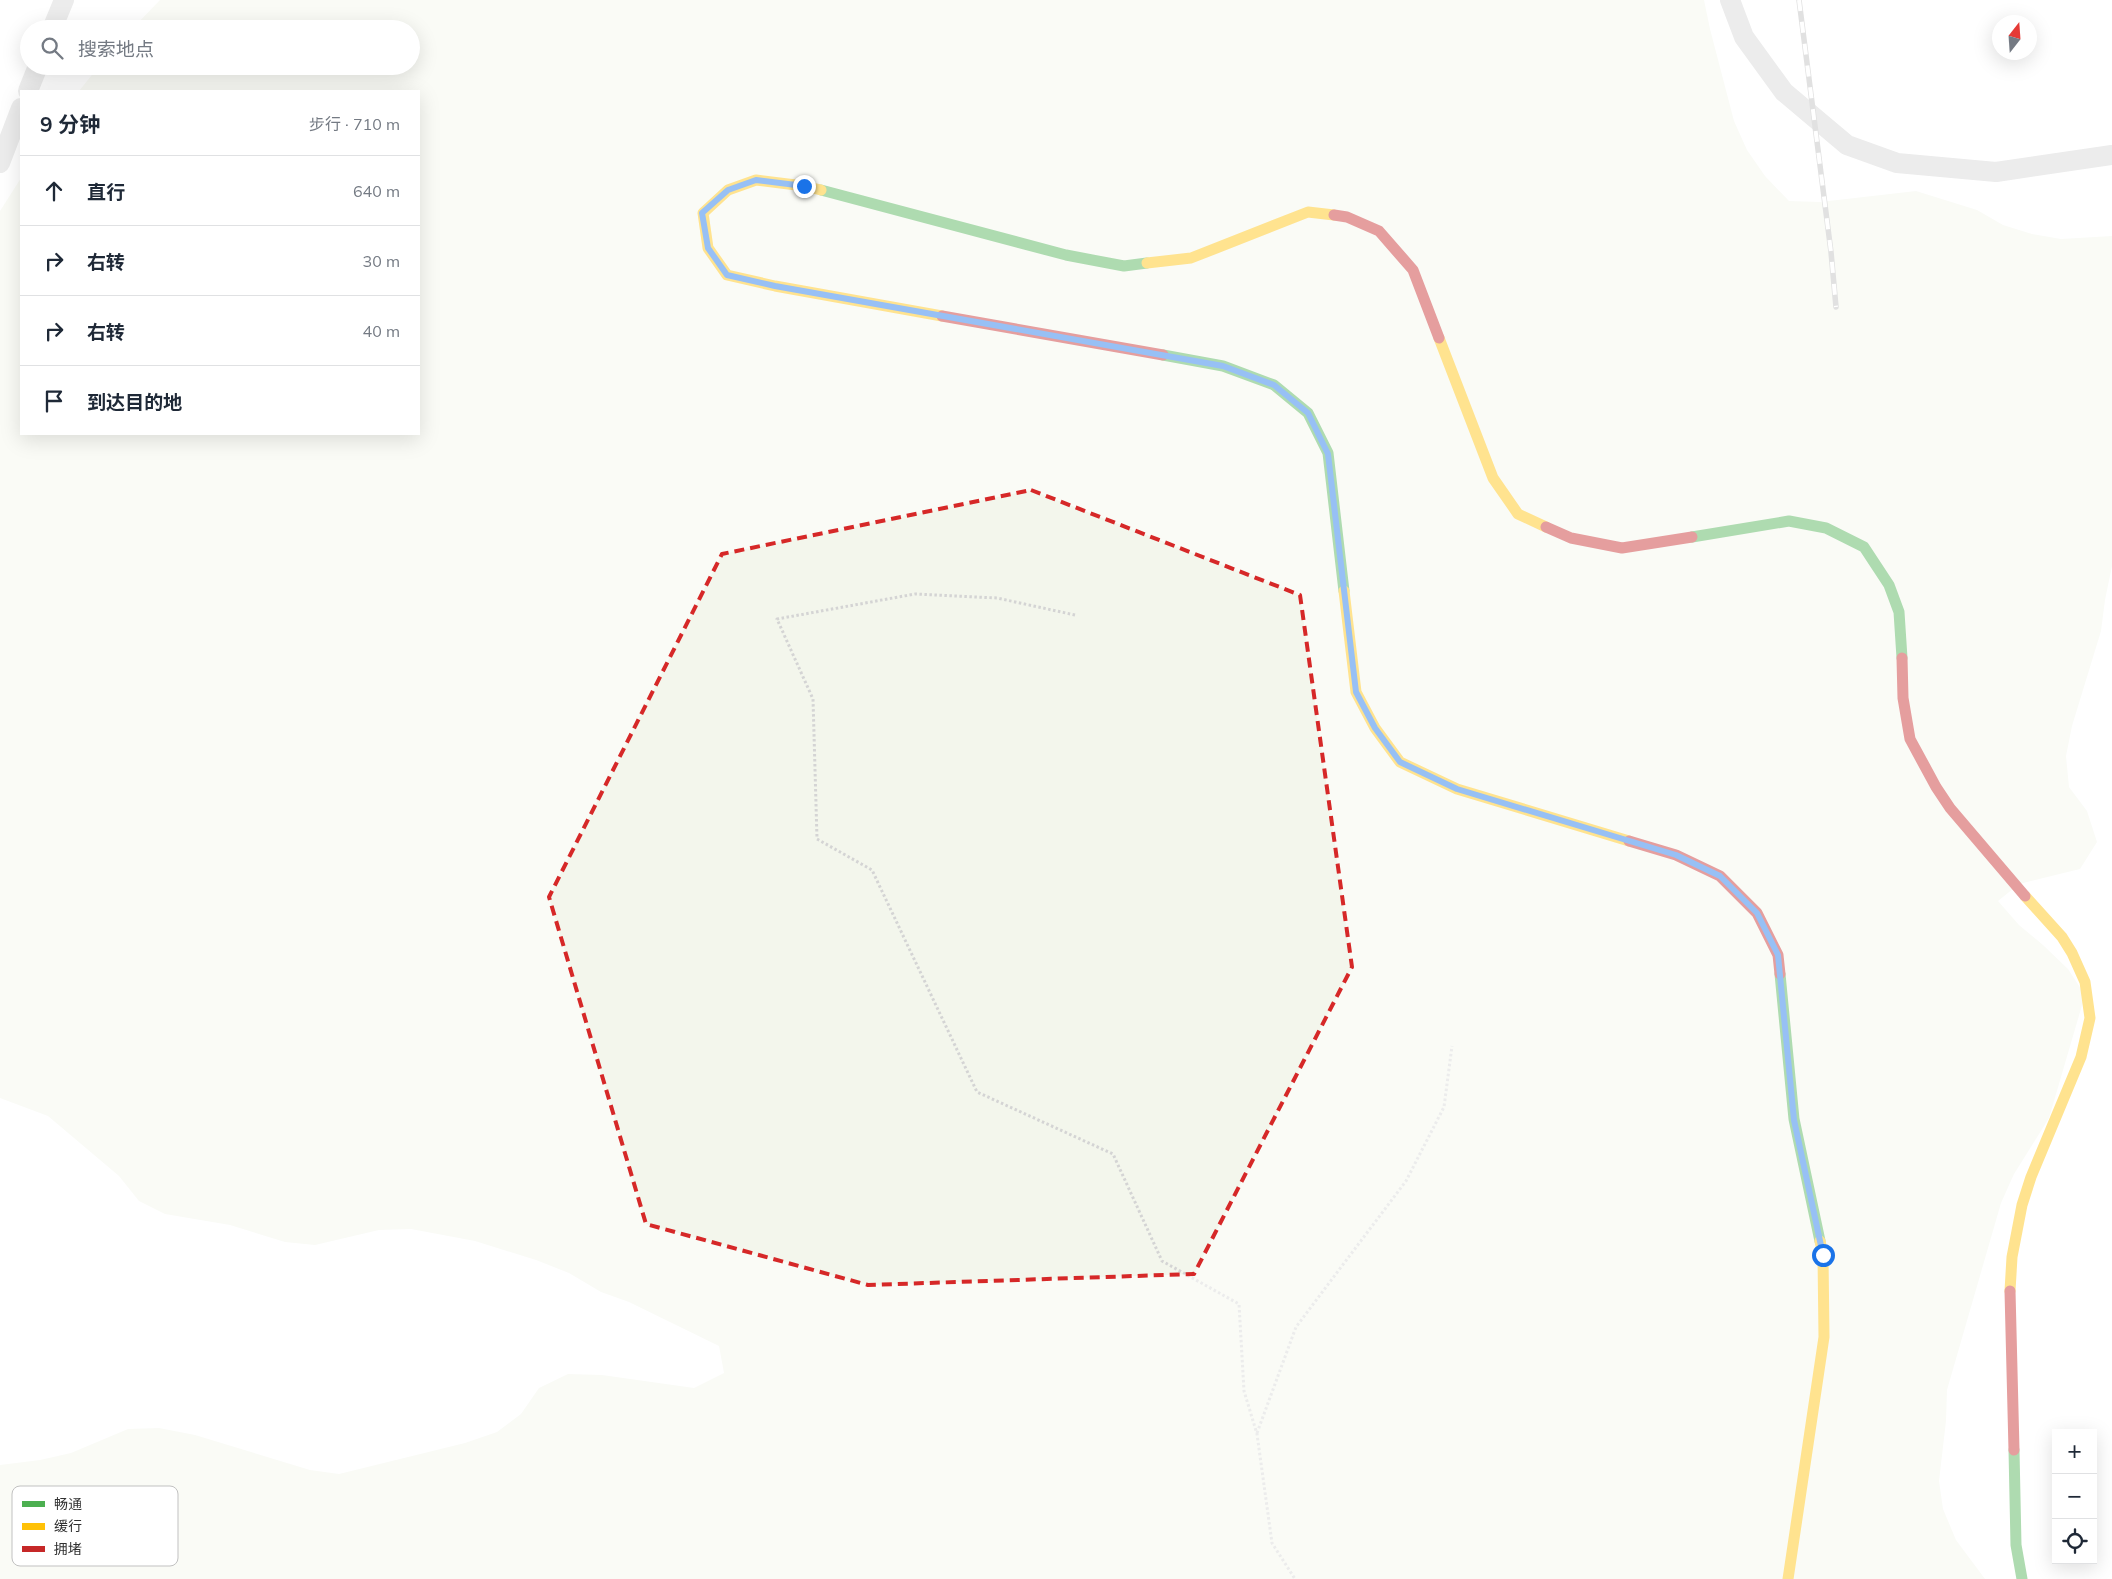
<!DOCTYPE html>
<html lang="zh">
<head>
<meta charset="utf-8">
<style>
	body { margin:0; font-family:Mulish,"Noto Sans SC",sans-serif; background:#f2f2f3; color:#1f2937 }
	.controls { position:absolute; right:15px; bottom:15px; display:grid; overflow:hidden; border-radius:0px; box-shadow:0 5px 20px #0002 }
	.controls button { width:45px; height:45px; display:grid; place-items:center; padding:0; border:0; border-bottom:1px solid #e0e1e3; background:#fff; color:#1f2937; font:25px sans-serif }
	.compass { position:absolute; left:1992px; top:15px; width:45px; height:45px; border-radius:50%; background:#fff; box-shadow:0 5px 20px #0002; rotate:17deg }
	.stop { position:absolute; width:15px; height:15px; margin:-11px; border:4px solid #1a73e8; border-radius:50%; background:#fff }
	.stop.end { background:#1a73e8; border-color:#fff; box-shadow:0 1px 5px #0008 }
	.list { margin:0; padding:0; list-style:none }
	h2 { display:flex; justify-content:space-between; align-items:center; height:65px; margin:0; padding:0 20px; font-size:21px }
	h2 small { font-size:16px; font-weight:400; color:#747a83 }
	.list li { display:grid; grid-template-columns:32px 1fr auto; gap:15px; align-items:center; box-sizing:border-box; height:70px; padding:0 20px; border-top:1px solid #e0e1e3 }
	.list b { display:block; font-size:19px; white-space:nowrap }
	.list em { font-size:16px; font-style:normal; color:#747a83 }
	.icon { flex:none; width:28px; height:28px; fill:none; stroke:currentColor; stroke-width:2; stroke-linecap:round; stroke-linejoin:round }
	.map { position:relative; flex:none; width:2112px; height:1579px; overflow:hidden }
	.search { position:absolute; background:#fff; box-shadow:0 5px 20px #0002; left:20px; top:20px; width:400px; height:55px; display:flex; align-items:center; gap:12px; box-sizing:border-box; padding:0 18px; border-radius:28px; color:#747a83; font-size:19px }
	.panel { position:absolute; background:#fff; box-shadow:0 5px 20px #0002; left:20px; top:90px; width:400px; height:345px; border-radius:0px }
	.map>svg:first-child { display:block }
</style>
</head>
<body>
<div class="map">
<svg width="2112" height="1579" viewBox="0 0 2112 1579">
	<rect width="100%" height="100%" fill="#fff"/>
	<polygon fill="#f3f6ec" points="160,0 1704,0 1710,29 1734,121 1747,150 1765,176 1789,201 1820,202 1916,191 1977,210 2003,225 2032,234 2061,239 2112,236 2112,566 2105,600 2101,631 2072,726 2066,756 2069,787 2087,811 2097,842 2080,869 2019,884 1998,901 2019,925 2043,945 2068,969 2085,995 2049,1118 2014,1174 2001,1203 1947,1390 1946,1421 1939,1481 1943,1509 1956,1540 1985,1579 0,1579 0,1465 40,1460 71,1453 128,1429 159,1428 195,1435 310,1470 339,1474 465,1443 497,1432 521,1414 539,1388 568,1374 602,1375 694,1388 724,1373 719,1346 629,1302 601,1292 569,1273 536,1260 475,1241 411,1229 379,1230 315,1245 285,1242 230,1225 165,1214 139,1201 119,1176 48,1116 0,1098 0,211 21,178 21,434 419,434 419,91 79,91 99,66 411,66 411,29 132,29"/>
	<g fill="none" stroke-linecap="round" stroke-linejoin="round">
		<g stroke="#d4d4d4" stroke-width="3" stroke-dasharray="2.5 2.5" stroke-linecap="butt">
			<polyline points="1075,615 997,598 915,594 777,619 813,699 817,839 872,870 977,1092 1113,1154 1162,1261 1239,1304 1244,1391 1257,1434 1272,1543 1295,1579"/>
			<polyline points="1257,1433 1296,1327 1406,1181 1444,1107 1452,1046"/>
		</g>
		<g stroke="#d4d4d4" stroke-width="20">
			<polyline points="1730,0 1744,37 1784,92 1847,145 1897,163 1996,172 2112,155"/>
			<polyline points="52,29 64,0"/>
			<polyline points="28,91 38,66"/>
			<polyline points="0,163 21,108"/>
		</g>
		<g stroke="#4caf50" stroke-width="11">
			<polyline points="821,190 1066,255 1124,266 1147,263"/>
			<polyline points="1163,355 1223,366 1274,385 1308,413 1328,453 1344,591"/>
			<polyline points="1692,537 1789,521 1826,528 1864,547 1889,585 1899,612 1902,658"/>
			<polyline points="1780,974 1794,1119 1820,1241"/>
			<polyline points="2014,1450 2016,1545 2022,1579"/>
		</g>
		<g stroke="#ffc107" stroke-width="11">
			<polyline points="821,190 804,186 756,180 728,190 703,213 708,248 727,275 775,286 942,316"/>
			<polyline points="1147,263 1191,258 1308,212 1334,215"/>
			<polyline points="1439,338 1493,478 1518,514 1546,527"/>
			<polyline points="1344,591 1356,692 1375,728 1400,762 1457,789 1629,841"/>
			<polyline points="2010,1291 2012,1257 2022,1205 2031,1177 2081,1057 2090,1018 2085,982 2072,953 2062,937 2025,896"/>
			<polyline points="1788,1579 1824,1337 1823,1255 1820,1241"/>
		</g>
		<g stroke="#c62828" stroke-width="11">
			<polyline points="1334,215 1347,217 1379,231 1413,270 1439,338"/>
			<polyline points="942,316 1163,355"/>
			<polyline points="1546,527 1571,538 1622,548 1692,537"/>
			<polyline points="1902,658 1903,698 1910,739 1936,787 1950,808 2025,896"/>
			<polyline points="1629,841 1676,855 1720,876 1757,913 1778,955 1780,974"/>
			<polyline points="2010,1291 2014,1450"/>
		</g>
		<defs>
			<polyline id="rail" points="1799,0 1831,252 1836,307"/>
		</defs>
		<use href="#rail" stroke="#bcbcbc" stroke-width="5.5"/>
		<use href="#rail" stroke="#fff" stroke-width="4" stroke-dasharray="11" stroke-linecap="butt"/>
	</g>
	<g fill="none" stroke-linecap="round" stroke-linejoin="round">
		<polyline stroke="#1a73e8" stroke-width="6" points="804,186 756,180 728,190 702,213 708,248 727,275 775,286 1223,366 1274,385 1308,413 1328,454 1356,692 1375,728 1400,762 1457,789 1676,855 1720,876 1757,913 1778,955 1794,1120 1823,1255"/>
	</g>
	<path d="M0 0H2112V1579H0ZM1031,490L1300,595L1352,967L1194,1274L868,1285L646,1224L549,897L722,554Z" fill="#fff" fill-opacity=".55" fill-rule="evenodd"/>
	<path fill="none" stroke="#d62828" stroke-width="4" stroke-dasharray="10 6" stroke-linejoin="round" d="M1031,490L1300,595L1352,967L1194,1274L868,1285L646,1224L549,897L722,554Z"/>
	<rect x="12" y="1486" width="166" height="80" rx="8" fill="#fff" stroke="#c1c1c1" stroke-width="1"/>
	<rect x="22" y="1501" width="23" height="6" fill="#4caf50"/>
	<rect x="22" y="1523" width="23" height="7" fill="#ffc107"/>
	<rect x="22" y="1546" width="23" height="6" fill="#c62828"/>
	<g font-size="14" fill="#303030">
		<text x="54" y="1509">畅通</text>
		<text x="54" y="1531">缓行</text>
		<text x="54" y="1554">拥堵</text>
	</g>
</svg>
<div class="controls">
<button>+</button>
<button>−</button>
<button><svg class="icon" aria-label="locate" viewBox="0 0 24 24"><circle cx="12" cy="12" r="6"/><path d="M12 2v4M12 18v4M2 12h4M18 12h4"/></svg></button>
</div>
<svg class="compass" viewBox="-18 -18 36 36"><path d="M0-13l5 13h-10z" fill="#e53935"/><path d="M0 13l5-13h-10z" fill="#747a83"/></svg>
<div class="stop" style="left:1823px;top:1255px"></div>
<div class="stop end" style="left:804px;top:186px"></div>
<div class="search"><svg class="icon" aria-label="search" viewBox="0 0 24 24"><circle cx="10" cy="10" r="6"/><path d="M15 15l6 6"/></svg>搜索地点</div>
<section class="panel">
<h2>9 分钟<small>步行 · 710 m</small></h2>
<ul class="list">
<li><svg class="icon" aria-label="ahead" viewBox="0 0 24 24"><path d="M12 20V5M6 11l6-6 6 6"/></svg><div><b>直行</b></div><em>640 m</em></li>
<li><svg class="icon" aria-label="right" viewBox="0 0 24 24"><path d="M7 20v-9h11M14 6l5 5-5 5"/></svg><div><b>右转</b></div><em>30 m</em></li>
<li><svg class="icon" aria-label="right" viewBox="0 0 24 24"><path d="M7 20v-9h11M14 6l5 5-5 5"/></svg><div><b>右转</b></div><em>40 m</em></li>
<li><svg class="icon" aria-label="arrive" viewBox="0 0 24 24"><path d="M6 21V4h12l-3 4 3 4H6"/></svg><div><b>到达目的地</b></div></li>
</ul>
</section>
</div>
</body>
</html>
